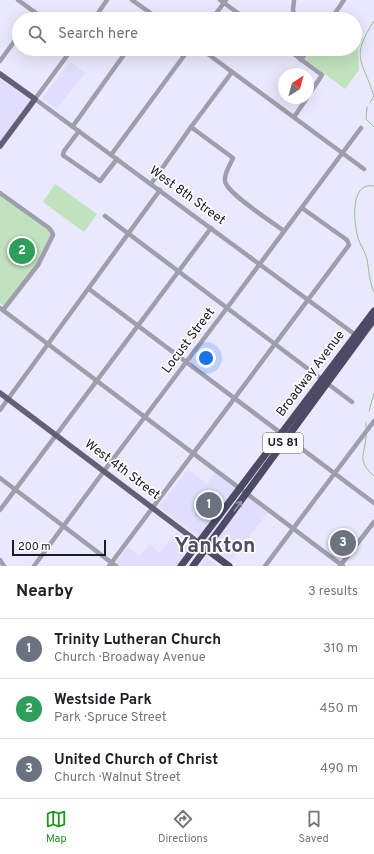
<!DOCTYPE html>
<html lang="en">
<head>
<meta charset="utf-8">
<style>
	body { margin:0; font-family:Overpass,sans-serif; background:#f2f2f2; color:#202124 }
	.compass { position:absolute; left:278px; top:68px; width:36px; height:36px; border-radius:50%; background:#fff; box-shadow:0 4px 16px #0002; rotate:36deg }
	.scale { position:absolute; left:12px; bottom:10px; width:94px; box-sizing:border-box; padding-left:4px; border:2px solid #1c1b27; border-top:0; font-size:11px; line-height:14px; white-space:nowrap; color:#1c1b27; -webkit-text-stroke:3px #fff; paint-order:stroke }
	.you { position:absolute; left:206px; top:358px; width:14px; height:14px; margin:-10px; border:3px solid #fff; border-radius:50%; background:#1a73e8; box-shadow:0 0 0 6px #1a73e833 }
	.badge { display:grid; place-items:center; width:26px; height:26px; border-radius:50%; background:#1f9421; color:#fff; font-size:13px; font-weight:700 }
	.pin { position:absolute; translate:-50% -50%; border:2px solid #fff; box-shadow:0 1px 4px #0006 }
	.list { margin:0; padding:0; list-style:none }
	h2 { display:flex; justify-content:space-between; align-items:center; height:52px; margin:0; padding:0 16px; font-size:17px }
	h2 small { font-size:13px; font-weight:400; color:#757577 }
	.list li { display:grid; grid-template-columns:26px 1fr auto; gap:12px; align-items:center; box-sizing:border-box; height:60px; padding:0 16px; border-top:1px solid #e0e0e0 }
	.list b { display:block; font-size:15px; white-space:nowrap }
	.list p { margin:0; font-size:13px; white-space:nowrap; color:#757577 }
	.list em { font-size:13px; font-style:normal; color:#757577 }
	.icon { flex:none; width:22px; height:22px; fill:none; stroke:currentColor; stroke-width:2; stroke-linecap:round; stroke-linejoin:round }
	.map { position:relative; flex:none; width:374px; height:566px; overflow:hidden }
	.search { position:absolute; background:#fff; box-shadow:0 4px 16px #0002; left:12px; right:12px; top:12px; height:44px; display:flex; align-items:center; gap:10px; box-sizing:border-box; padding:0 14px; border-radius:22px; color:#757577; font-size:15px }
	.sheet { height:232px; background:#fff }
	nav { display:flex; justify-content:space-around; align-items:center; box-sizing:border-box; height:56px; border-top:1px solid #e0e0e0; background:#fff; font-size:11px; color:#757577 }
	nav a { display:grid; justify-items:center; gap:2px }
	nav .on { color:#1f9421 }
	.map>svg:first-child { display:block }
</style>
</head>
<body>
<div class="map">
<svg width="374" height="566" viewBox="0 0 374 566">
	<rect width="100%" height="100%" fill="#e9e8fc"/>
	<g fill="#e0defe">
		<polygon points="70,62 85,73 57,109 42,98"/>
		<polygon points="0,74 35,99 0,146"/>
		<polygon points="188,469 207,484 215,473 268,512 231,561 159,507"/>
		<polygon points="176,532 193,546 178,566 113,566 128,547 140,556 149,544 160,553"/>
		<polygon points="206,557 220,566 199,566"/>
	</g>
	<g fill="#c1e2be">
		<polygon points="355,31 363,38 358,49 359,70 345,89 305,59 312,49 355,49"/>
		<polygon points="55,184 97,214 84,232 43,202"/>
		<polygon points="0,193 52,232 38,265 4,306 0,303"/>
	</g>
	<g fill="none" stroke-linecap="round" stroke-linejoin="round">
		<g stroke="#93c38f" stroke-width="1">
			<path d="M370,103L374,96C362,59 350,58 374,21"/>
			<polyline points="367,107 366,119 374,127"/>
			<path d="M374,186C349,181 354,224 358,238C360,245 365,251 367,259C369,270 369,281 374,292"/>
			<polyline points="369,411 374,393"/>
			<polyline points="366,422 366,429"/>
			<path d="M366,434C366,455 355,459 374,476"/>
		</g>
		<g stroke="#9f9eac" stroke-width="4.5">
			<polyline points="18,0 44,19"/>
			<polyline points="132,0 159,19"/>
			<polyline points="220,0 246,19"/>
			<polyline points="294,0 293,10 295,19"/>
			<polyline points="30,19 35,12"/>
			<polyline points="94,19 107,0"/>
			<polyline points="212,19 226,0"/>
			<polyline points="331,19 344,0"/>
			<polyline points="72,49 35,99 357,336"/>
			<polyline points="201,49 364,169"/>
			<polyline points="287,49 322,75 308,96"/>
			<polyline points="301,60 309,49"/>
			<polyline points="0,61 19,35"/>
			<polyline points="294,117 307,98"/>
			<polyline points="73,126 128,49"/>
			<path d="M191,127L233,158C230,165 224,173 225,181C226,193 274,223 284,231"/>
			<polyline points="79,131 64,151 63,155 64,156 100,181 117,159"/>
			<polyline points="111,155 189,49"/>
			<polyline points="151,184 191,127 232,72"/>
			<polyline points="0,193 49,228 52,232 53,235 38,265 3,310"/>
			<polyline points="105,216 352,402"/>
			<polyline points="89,289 374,503"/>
			<polyline points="0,308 343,566"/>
			<polyline points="0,410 160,190"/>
			<polyline points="0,478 116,566"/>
			<polyline points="0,510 211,228"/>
			<polyline points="0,560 4,566"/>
			<polyline points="34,566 104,471 227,308 361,128"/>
			<polyline points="109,566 349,245 347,240 302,208"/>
			<polyline points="265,566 374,421"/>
			<polyline points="340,566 374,522"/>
		</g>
		<g stroke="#626077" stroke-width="5.5">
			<polyline points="0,74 35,99 0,146"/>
			<polyline points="0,393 199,543"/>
		</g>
		<g stroke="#4c4a64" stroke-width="7">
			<polyline points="202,546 229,566"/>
			<polyline points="181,566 374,311"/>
			<polyline points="193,566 374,319"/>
		</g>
	</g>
	<defs><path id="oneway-shaft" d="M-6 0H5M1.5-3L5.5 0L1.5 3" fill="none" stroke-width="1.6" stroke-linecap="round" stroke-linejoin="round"/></defs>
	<use stroke="#9492a2" href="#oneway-shaft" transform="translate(238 506) rotate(-53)"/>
	<g text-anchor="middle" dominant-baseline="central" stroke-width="3.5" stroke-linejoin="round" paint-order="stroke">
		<rect fill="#fff" stroke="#605f68" stroke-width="1" x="263" y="433" width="40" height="20" rx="3"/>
		<g font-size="12" font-weight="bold" fill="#1c1b27">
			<text x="283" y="443">US 81</text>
		</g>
		<g font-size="13" fill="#1c1b27" stroke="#fff">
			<text transform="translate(187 196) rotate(36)">West 8th Street</text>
			<text transform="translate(189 341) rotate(-53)">Locust Street</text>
			<text transform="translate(311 374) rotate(-53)">Broadway Avenue</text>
			<text transform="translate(122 470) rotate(37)">West 4th Street</text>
		</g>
		<g font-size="21" font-weight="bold" fill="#4e4c67" stroke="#fff">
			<text x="215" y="546">Yankton</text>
		</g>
	</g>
</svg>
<svg class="compass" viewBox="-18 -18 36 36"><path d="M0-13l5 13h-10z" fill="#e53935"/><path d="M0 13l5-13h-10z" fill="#757577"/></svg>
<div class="scale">200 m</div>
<div class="you"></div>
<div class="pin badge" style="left:209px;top:505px;background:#6b7280">1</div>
<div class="pin badge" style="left:22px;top:251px;background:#2e9e5b">2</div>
<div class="pin badge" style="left:343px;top:543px;background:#6b7280">3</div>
<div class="search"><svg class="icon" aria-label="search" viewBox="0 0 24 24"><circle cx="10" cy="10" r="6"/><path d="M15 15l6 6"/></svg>Search here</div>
</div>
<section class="sheet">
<h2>Nearby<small>3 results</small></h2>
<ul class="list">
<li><span class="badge" style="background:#6b7280">1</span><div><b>Trinity Lutheran Church</b><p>Church · Broadway Avenue</p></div><em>310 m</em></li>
<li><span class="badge" style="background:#2e9e5b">2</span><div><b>Westside Park</b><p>Park · Spruce Street</p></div><em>450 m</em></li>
<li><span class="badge" style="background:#6b7280">3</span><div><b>United Church of Christ</b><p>Church · Walnut Street</p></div><em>490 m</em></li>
</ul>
</section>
<nav>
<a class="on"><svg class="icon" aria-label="map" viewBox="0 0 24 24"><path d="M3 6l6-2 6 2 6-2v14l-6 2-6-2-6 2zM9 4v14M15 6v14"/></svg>Map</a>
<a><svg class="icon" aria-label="directions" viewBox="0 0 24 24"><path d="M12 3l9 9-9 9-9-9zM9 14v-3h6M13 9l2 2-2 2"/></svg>Directions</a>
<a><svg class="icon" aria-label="saved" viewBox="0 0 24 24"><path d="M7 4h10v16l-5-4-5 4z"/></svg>Saved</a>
</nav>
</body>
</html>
